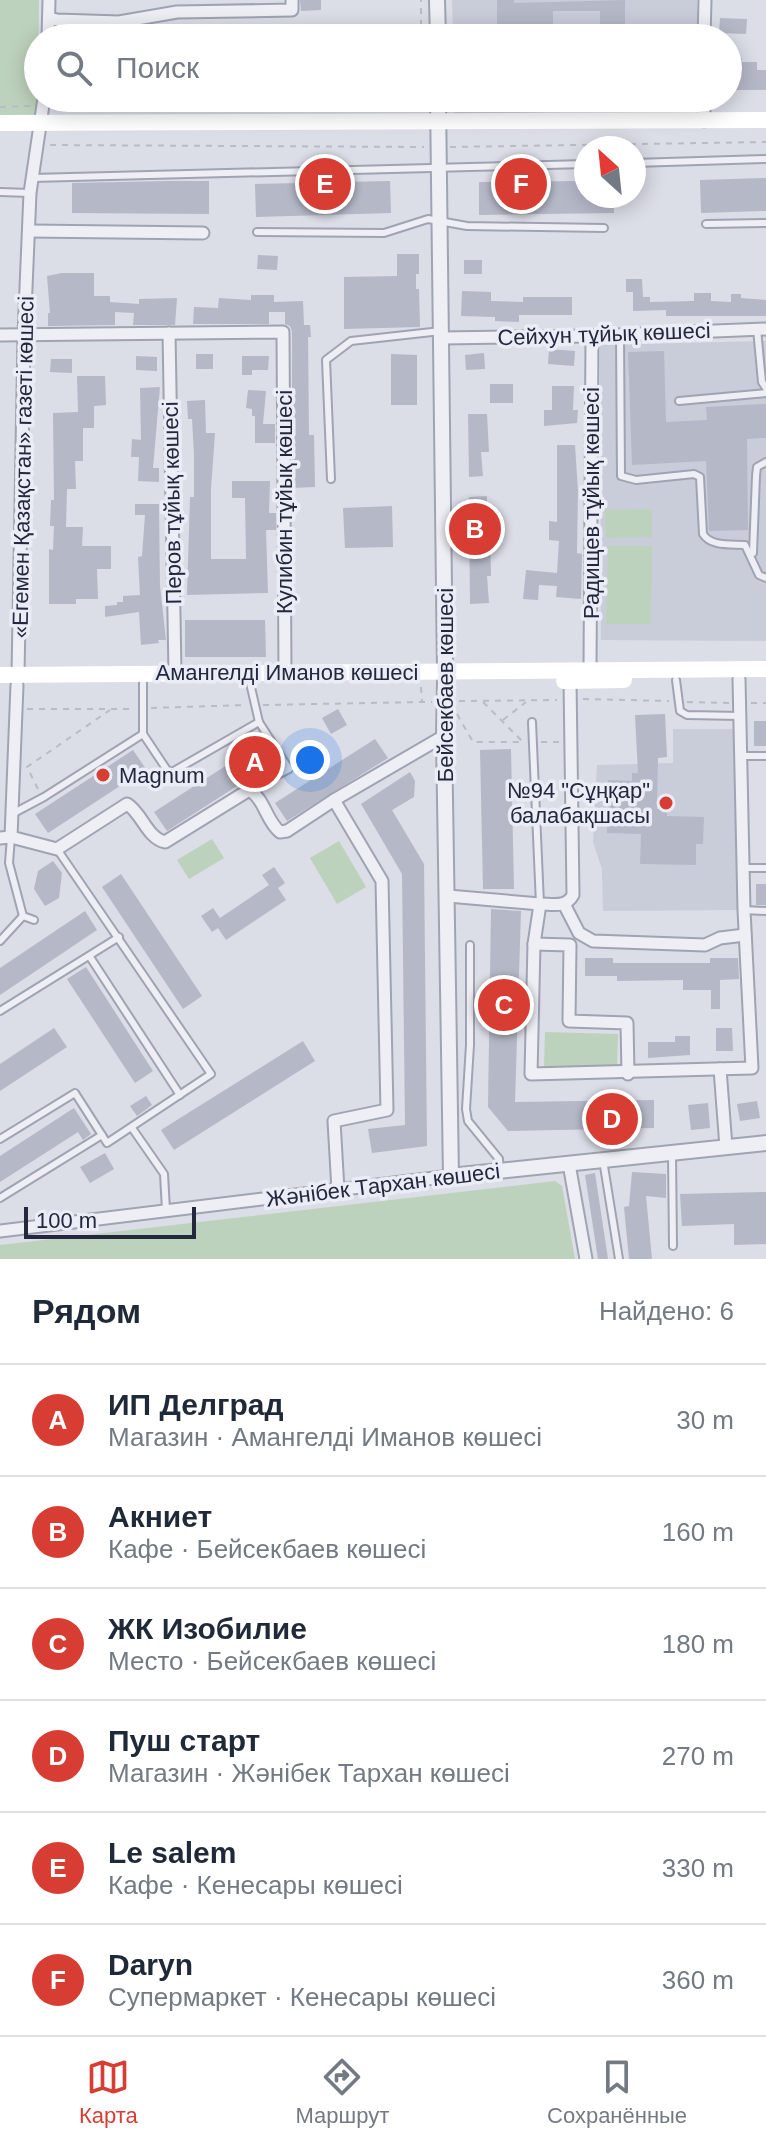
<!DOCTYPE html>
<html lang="ru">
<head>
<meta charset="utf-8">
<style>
	body { margin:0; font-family:Arial,sans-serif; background:#f2f2f3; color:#1f2937 }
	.compass { position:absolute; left:574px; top:136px; width:72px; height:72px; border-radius:50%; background:#fff; box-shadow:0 4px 20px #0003; rotate:333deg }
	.scale { position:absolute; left:24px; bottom:20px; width:172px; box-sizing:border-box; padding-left:8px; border:4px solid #24283e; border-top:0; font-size:22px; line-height:28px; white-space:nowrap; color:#24283e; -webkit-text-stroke:6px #eaedf5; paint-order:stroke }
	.you { position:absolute; left:310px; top:760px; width:28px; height:28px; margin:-20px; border:6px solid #fff; border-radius:50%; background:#1a73e8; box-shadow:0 0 0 12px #1a73e833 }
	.badge { display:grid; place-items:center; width:52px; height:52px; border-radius:50%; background:#d83d34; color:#fff; font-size:26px; font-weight:700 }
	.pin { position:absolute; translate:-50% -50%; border:4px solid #fff; box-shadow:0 2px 8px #0006 }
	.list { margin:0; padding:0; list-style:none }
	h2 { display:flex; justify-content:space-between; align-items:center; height:104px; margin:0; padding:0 32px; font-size:34px }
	h2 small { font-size:26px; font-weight:400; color:#747a83 }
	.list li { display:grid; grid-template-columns:52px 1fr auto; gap:24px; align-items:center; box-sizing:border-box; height:112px; padding:0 32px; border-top:2px solid #e0e1e3 }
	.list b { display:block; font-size:30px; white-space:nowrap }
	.list p { margin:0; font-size:26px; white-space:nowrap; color:#747a83 }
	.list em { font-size:26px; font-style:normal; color:#747a83 }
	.icon { flex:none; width:44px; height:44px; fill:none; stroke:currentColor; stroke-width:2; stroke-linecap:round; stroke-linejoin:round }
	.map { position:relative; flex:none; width:766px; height:1259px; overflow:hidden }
	.search { position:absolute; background:#fff; box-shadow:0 4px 20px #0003; left:24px; right:24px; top:24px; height:88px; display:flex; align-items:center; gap:20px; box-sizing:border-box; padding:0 28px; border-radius:44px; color:#747a83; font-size:30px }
	.sheet { height:776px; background:#fff }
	nav { display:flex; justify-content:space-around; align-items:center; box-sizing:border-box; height:112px; border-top:2px solid #e0e1e3; background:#fff; font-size:22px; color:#747a83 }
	nav a { display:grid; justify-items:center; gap:4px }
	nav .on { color:#d83d34 }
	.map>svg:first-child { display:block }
</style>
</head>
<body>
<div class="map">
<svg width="766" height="1259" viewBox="0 0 766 1259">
	<rect width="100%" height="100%" fill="#dbdde7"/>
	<g fill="#c9ccd9">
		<polygon points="452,0 697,0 697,38 453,38"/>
		<polygon points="454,98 697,98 697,109 454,114"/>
		<polygon points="766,341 766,641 601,640 600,345"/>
		<polygon points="673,729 737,729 737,910 603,911 602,869 593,842 597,765 673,763"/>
	</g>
	<g fill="#bdd2bc">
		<polygon points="0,0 39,0 38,98 40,98 40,116 0,117"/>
		<polygon points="60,26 102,29 101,38 68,38 60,33"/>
		<polygon points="288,98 368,98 369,103 294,104 287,101"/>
		<polygon points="652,509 652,537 606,538 605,510"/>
		<polygon points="608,546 652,546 651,624 606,624"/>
		<polygon points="212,839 224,858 189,879 177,860"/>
		<polygon points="339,841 366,887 337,904 310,858"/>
		<polygon points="545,1032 618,1034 617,1068 544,1066"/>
		<polygon points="555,1181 562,1186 575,1259 0,1259 0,1245"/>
	</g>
	<g fill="#b5b8c7">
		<polygon points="300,0 321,0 321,10 301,11"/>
		<polygon points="497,0 514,0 514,3 625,0 625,38 600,38 600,11 553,11 553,38 497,38"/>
		<polygon points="720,18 747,19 746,34 719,33"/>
		<polygon points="161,26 273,28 273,38 161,38"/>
		<polygon points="728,58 742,58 742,62 757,62 757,70 766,70 766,90 731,90"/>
		<polygon points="766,178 766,211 701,213 700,180"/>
		<polygon points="169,181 209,181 209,214 72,213 72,183"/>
		<polygon points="390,181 391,213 256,217 255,184"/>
		<polygon points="586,181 586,196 614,196 614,213 479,215 479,182"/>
		<polygon points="397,254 419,254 419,274 416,274 416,289 419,289 420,327 344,329 344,277 397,276"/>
		<polygon points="258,255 278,256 277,270 257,269"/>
		<rect x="464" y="260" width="18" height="14"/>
		<polygon points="62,273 94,273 94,296 110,296 110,302 139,304 139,299 177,298 175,325 133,325 134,313 115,312 115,325 48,326 48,313 50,313 47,276"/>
		<polygon points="626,279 642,279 643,297 650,297 650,302 694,301 694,293 711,293 711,301 731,302 731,294 741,294 741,298 766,300 766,316 666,316 666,310 633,311 633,292 626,292"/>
		<polygon points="462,291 491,292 491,301 523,302 523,297 572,297 572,315 519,315 519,322 495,321 495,317 461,316"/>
		<polygon points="251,295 274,295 274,302 303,301 304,325 310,325 311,337 308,337 309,435 314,435 315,487 292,488 292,332 290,326 285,324 285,312 269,312 269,324 193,324 194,307 218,308 219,298 251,300"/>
		<polygon points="549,349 575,351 574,366 548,364"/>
		<polygon points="664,351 666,422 707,420 706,407 766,404 766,438 747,439 748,530 709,531 706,461 632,465 628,352"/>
		<polygon points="484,353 485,369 466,370 465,355"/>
		<rect x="196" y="354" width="17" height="15"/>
		<polygon points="391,354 417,355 417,405 391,405"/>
		<polygon points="136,356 157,357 157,371 136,370"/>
		<polygon points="242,356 269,356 268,370 252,370 252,375 242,375"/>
		<polygon points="51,359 72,359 72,373 50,372"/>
		<polygon points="77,376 105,376 106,405 94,406 94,428 83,428 83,461 75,461 76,489 67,489 66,527 83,527 82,546 111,546 111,569 97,569 98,599 76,599 76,604 49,604 49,549 53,550 54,526 50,526 51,500 54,500 53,413 78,412"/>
		<rect x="490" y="384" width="23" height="19"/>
		<polygon points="552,386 574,386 573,410 578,410 577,423 544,426 544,410 552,410"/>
		<polygon points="160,387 153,468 159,468 159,482 138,481 139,457 131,457 132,439 141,440 140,388"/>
		<polygon points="248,390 266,391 263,424 275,424 275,443 255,443 255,416 252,416 252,409 246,408"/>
		<polygon points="205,400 206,433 215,433 211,489 211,559 246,559 245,498 232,498 232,481 270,481 269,513 276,513 276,530 266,530 268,593 187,595 190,497 194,497 194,454 192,419 188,419 187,401"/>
		<polygon points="468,414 487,414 489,452 481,452 483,476 469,477"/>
		<polygon points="557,445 575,445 578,491 577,553 582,554 581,599 556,597 557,586 539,585 538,600 523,599 526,570 557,573 559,541 549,540 549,521 557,522"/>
		<polygon points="487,496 487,518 503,518 503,538 490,538 491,576 487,576 489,603 470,604 469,497"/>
		<polygon points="135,504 159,504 160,586 166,640 158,640 159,643 141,645 139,612 105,617 105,606 117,605 117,602 123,602 123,596 140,595 138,557 142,556 145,515 135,515"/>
		<polygon points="392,506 393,547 345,548 343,508"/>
		<polygon points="185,620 265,620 266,657 185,657"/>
		<polygon points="338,709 347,725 331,734 322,718"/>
		<polygon points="665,714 667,757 658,758 657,809 667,809 667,816 704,817 703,844 696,844 696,865 640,864 641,834 607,833 608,780 632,781 632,773 638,773 635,715"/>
		<rect x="754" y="721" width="12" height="25"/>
		<polygon points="375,739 388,758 287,821 275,803"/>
		<polygon points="255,747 268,766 167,831 154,812"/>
		<polygon points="511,749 514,889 483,889 480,750"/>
		<polygon points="133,750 146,769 48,833 35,814"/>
		<polygon points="410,772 415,781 414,797 392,810 424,864 427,1146 372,1153 368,1129 405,1125 402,874 361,804"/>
		<polygon points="53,861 62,873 59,898 45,906 34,889 38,871"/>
		<polygon points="274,867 285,883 278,888 286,900 226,940 218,928 212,932 201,916 213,908 220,918 269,885 262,875"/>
		<polygon points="121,874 202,996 183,1009 102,887"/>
		<rect x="756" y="884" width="10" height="21"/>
		<polygon points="491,909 521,911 515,1102 654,1100 654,1128 508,1131 488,1107"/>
		<polygon points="85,911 97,930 0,995 0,968"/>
		<polygon points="585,958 613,958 613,963 710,963 710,958 738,958 739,979 720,980 720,1009 711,1009 711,990 683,990 683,980 617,981 617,976 585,976"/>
		<polygon points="86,967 153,1071 135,1083 67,979"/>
		<polygon points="54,1028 67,1047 0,1091 0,1064"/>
		<polygon points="716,1028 732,1028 733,1051 716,1051"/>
		<polygon points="675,1036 690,1036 690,1055 648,1058 648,1042 675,1042"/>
		<polygon points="303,1041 315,1061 174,1150 161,1130"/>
		<polygon points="146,1096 152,1105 137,1116 130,1106"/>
		<polygon points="757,1101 760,1118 740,1121 737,1104"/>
		<polygon points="708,1103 710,1128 691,1130 688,1105"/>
		<polygon points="74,1108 91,1134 83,1140 78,1132 0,1182 0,1156"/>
		<polygon points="105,1153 114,1169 90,1183 80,1167"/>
		<polygon points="632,1172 666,1174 666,1198 646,1196 652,1259 629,1259 624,1207 629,1206"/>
		<polygon points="595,1173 608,1259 598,1259 585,1175"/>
		<polygon points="766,1192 766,1244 734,1245 734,1224 682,1226 680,1194"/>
	</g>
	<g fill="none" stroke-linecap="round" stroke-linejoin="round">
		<defs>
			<g id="service">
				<polyline points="634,163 766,159"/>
				<polyline points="32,178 586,164"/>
				<polyline points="0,192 30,193"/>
				<polyline points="706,224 766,223"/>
				<polyline points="257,232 384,233 428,219 467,226 604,228"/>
				<polyline points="757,329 762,382 766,388"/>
				<path d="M620,335L621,476L636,480L694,474L700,477L703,534C711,547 731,544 745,545L759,575L766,578"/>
				<polyline points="679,401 766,393"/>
				<polyline points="331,479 326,360 351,341 441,331"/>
				<polyline points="753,553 756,476 757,467 766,462"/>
				<polyline points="676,680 680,711 687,715 741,716"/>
				<polyline points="143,683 143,734 167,770 172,772 259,722"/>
				<polyline points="532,722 540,904"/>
				<polyline points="742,756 766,756"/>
				<polyline points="249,790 289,769 259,722 250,683"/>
				<polyline points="12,814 44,797 143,734"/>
				<polyline points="11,837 9,863 23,916 34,920"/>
				<polyline points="743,868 766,868"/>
				<polyline points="744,910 766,911"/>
				<polyline points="0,941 23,916"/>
				<polyline points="470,945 470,1045 466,1109 468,1121 499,1159 500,1171"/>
				<polyline points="90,957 180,1095"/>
				<polyline points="0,1011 119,937"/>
				<polyline points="132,1128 164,1174 166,1210"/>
				<polyline points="0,1139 75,1093 107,1143 211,1074 57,849"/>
				<polyline points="672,1153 673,1246"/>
				<polyline points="603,1160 619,1259"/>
				<polyline points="0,1198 102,1135"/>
			</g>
			<g id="minor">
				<polyline points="49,18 57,20 119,22 177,12 292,10 292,0"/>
				<polyline points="48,38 49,0"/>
				<polyline points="704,38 705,0"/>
				<polyline points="704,121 704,98"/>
				<polyline points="29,231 203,233"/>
				<polyline points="169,333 175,673"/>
				<polyline points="0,335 283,332 285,672"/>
				<polyline points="441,338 592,336 766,329"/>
				<polyline points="590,669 592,336"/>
				<polyline points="18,675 24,335 30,193 44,98"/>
				<polyline points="11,837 17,685"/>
				<path d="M0,838L11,837L57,849L127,804C142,813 147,838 165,842L249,790C265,799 266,821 280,832L287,831L334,800"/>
				<polyline points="448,896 540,904 534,944 531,1074 752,1068 744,910 739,679"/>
				<path d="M540,904C553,904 566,908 573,895L570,680"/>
				<polyline points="564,904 579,933 593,941 705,945 720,938 745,935"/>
				<polyline points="534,944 570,945 569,1021 627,1023 628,1074"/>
				<polyline points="720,1069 726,1147"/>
				<polyline points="569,1164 586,1259"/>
				<polyline points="338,1190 334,1121 387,1110 382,881 334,800 444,736"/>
				<polyline points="0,1231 451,1176"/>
			</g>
			<g id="tertiary">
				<polyline points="437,0 438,38"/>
				<polyline points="438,98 445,671"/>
				<polyline points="445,681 444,736 451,1176 766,1143"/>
			</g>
		</defs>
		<use href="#service" stroke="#a0a3b1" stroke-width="10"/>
		<use href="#minor" stroke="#a0a3b1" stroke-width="15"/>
		<use href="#tertiary" stroke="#a0a3b1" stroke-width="18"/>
		<g stroke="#b9bbc5" stroke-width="2" stroke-dasharray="6 6" stroke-linecap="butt">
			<polyline points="400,27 400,38"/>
			<polyline points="155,38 156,27"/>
			<polyline points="338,38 361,26 421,28"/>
			<polyline points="374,38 374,28"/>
			<polyline points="421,38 421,0"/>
			<polyline points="158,98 174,107"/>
			<polyline points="410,98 412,105"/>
			<polyline points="57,106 57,98"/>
			<polyline points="0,107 30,106"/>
			<polyline points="56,107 170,107"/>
			<polyline points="58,107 71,98"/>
			<polyline points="192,107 277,104 291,107 425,106"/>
			<polyline points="50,145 424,147"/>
			<polyline points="450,147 766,142"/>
			<polyline points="421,687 422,702 432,702"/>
			<polyline points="583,699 669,701"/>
			<polyline points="459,701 557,700"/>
			<polyline points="483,702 523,742"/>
			<polyline points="687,702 729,703"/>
			<polyline points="751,703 766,703"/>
			<polyline points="263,705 422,702"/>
			<polyline points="151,708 245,705"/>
			<polyline points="27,709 133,709"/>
			<polyline points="457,714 473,742 523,742"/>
			<polyline points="503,720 526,702"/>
			<polyline points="541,742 559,742"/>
			<polyline points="38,789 27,767 110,710"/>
		</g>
		<use href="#service" stroke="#eeeff5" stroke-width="6"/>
		<use href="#minor" stroke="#eeeff5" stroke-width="11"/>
		<use href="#tertiary" stroke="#eeeff5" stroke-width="14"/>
		<g stroke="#fff" stroke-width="16">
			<polyline points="0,123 766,120"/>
			<polyline points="0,675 766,669"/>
			<polyline points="564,681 624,680"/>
		</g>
	</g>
	<g fill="#d83d34" stroke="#eaedf5" stroke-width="3">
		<circle cx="103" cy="775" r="8"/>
		<circle cx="666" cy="803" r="8"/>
	</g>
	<g text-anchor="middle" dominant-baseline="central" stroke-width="7" stroke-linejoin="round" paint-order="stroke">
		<g font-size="22" fill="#24283e" stroke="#eaedf5">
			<text transform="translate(604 334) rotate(-2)">Сейхун тұйық көшесі</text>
			<text transform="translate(23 467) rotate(-89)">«Егемен Қазақстан» газеті көшесі</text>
			<text transform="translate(284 502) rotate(-90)">Кулибин тұйық көшесі</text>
			<text transform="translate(172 503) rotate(-91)">Перов тұйық көшесі</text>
			<text transform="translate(591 503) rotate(-90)">Радищев тұйық көшесі</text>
			<text x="287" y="672">Амангелді Иманов көшесі</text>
			<text transform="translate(445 685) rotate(-90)">Бейсекбаев көшесі</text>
			<text transform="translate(383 1185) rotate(-7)">Жәнібек Тархан көшесі</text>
		</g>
		<g font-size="22" fill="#24283e" stroke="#eaedf5" text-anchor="start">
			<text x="119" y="775">Magnum</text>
			<text x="650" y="790" text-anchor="end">№94 "Сұңқар"<tspan x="650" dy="25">балабақшасы</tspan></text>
		</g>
	</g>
</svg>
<svg class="compass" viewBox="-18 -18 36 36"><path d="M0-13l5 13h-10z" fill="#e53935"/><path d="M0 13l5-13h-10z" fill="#747a83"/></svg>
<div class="scale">100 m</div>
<div class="you"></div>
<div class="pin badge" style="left:255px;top:762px">A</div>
<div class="pin badge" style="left:475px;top:529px">B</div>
<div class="pin badge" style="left:504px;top:1005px">C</div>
<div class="pin badge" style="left:612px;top:1119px">D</div>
<div class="pin badge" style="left:325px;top:184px">E</div>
<div class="pin badge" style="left:521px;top:184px">F</div>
<div class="search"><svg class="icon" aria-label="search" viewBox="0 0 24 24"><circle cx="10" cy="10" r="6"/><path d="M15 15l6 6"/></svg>Поиск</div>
</div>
<section class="sheet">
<h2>Рядом<small>Найдено: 6</small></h2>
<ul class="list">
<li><span class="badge">A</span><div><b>ИП Делград</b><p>Магазин · Амангелді Иманов көшесі</p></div><em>30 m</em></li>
<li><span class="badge">B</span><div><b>Акниет</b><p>Кафе · Бейсекбаев көшесі</p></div><em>160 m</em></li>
<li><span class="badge">C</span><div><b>ЖК Изобилие</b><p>Место · Бейсекбаев көшесі</p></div><em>180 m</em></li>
<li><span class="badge">D</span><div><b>Пуш старт</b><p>Магазин · Жәнібек Тархан көшесі</p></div><em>270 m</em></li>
<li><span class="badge">E</span><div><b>Le salem</b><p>Кафе · Кенесары көшесі</p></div><em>330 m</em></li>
<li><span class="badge">F</span><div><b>Daryn</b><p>Супермаркет · Кенесары көшесі</p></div><em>360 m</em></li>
</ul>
</section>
<nav>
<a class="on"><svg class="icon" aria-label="map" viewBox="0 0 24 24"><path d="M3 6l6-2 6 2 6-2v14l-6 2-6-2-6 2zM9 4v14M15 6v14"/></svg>Карта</a>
<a><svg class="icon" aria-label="directions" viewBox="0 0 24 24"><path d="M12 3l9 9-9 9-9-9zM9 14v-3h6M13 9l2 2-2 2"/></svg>Маршрут</a>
<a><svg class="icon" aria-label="saved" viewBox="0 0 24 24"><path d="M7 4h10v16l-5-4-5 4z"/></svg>Сохранённые</a>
</nav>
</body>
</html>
